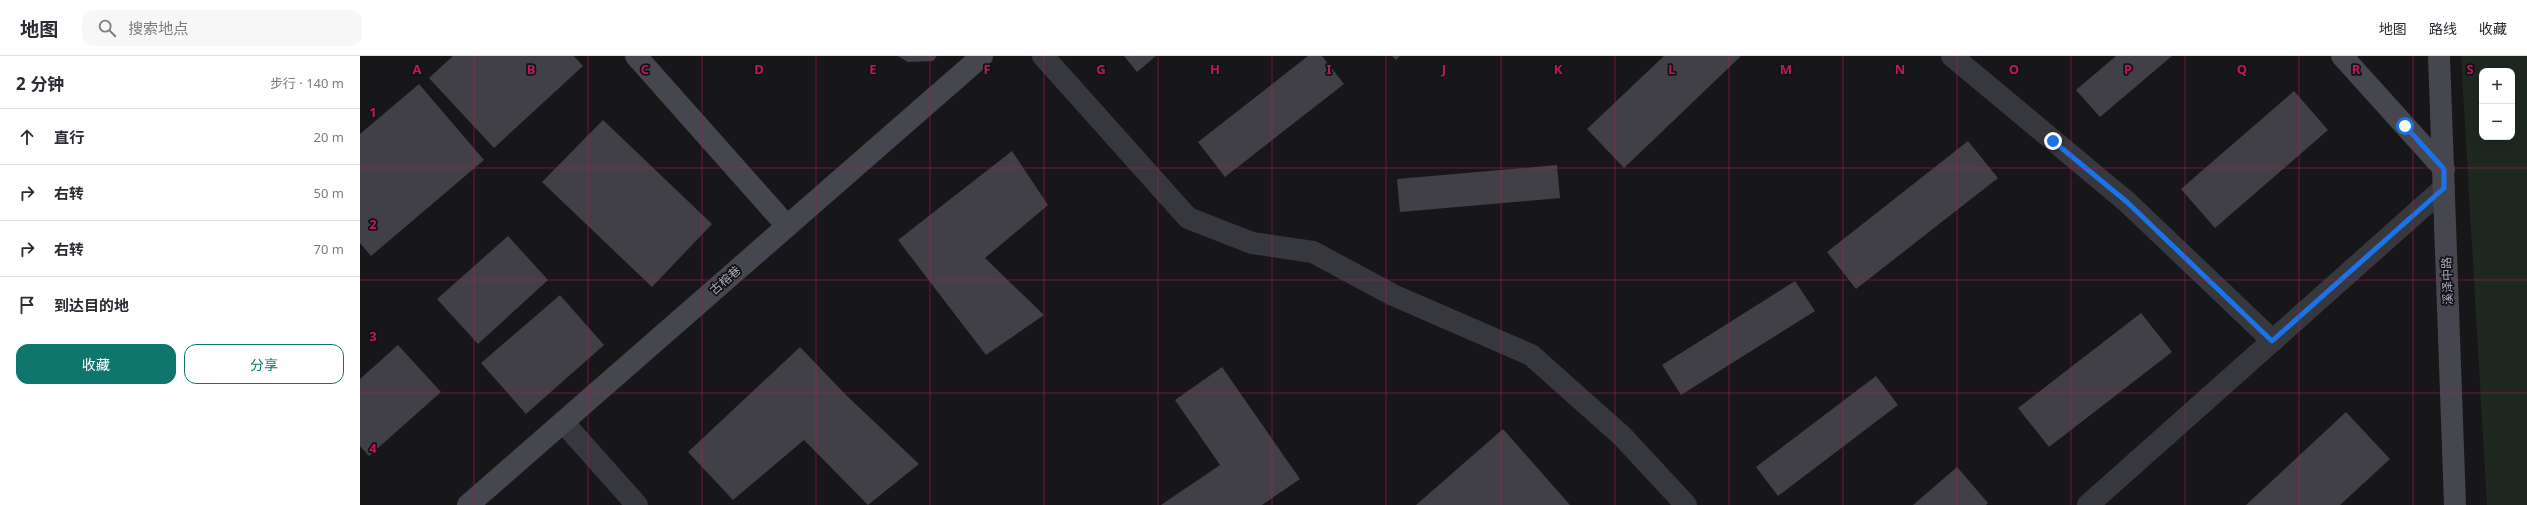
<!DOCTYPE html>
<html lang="zh">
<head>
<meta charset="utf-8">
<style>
	body { margin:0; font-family:"Noto Sans","Noto Sans SC",sans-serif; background:#f7f7f7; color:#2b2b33 }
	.controls { position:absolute; right:12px; top:12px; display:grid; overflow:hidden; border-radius:8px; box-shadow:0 4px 16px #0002 }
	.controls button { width:36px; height:36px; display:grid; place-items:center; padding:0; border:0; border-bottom:1px solid #e1e1e2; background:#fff; color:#2b2b33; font:20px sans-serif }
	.stop { position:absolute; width:12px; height:12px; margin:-9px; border:3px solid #1a73e8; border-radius:50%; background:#fff }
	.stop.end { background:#1a73e8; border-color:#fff; box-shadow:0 1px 4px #0008 }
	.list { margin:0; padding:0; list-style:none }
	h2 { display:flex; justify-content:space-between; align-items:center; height:52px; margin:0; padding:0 16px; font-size:17px }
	h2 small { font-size:13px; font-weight:400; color:#7c7c81 }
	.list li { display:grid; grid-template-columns:26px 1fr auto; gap:12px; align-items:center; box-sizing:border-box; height:56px; padding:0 16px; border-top:1px solid #e1e1e2 }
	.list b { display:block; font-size:15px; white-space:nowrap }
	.list em { font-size:13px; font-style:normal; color:#7c7c81 }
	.actions { display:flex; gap:8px; padding:12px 16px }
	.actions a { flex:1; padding:9px 0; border:1px solid #0f766e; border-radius:12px; text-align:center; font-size:14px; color:#0f766e }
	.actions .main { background:#0f766e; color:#fff }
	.icon { flex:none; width:22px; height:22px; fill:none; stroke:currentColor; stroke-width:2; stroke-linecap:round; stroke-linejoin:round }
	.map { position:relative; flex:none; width:2167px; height:449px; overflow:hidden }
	header { display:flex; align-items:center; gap:24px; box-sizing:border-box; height:56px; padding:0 20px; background:#fff; border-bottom:1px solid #e1e1e2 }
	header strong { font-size:19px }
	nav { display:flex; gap:22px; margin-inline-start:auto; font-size:14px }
	.search { width:280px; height:36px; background:#f7f7f7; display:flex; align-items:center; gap:10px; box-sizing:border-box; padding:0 14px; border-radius:12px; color:#7c7c81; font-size:15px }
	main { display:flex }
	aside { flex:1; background:#fff }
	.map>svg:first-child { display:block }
</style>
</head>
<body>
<header>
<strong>地图</strong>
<div class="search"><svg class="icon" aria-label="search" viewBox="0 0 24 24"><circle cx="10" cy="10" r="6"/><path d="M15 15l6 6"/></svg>搜索地点</div>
<nav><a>地图</a><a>路线</a><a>收藏</a></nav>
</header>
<main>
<aside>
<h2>2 分钟<small>步行 · 140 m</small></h2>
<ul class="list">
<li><svg class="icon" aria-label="ahead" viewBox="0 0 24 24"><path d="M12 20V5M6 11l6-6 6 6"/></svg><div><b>直行</b></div><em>20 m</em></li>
<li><svg class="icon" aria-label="right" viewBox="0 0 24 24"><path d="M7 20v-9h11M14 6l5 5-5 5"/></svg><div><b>右转</b></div><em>50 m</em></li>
<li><svg class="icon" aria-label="right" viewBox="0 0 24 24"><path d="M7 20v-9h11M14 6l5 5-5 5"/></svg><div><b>右转</b></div><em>70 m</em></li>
<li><svg class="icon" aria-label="arrive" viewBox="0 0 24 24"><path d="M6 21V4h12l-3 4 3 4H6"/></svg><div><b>到达目的地</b></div></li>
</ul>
<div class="actions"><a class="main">收藏</a><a>分享</a></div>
</aside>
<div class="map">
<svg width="2167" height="449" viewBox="0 0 2167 449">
	<rect width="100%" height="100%" fill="#171719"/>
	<path fill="#1e2720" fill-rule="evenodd" d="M2101,0H2167V449H2127ZM2122,15H2152V81H2122Z"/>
	<g fill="#414046">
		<polygon points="93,0 214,0 223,10 134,92 69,22"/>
		<polygon points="538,0 577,0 573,5 548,6"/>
		<polygon points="764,0 796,0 777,16"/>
		<polygon points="948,0 962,0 984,28 865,121 838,86"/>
		<polygon points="1032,0 1040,0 1036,4"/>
		<polygon points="1304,0 1381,0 1264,112 1227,73"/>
		<polygon points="1756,0 1812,0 1740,61 1716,34"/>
		<polygon points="59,28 124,104 11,200 0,187 0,78"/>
		<polygon points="1934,35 1968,74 1855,172 1821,133"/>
		<polygon points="243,64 352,168 292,231 182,126"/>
		<polygon points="1608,85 1638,122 1496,233 1467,196"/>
		<polygon points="652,95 688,149 625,202 684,259 626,299 538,184"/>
		<polygon points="1197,109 1200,142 1040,156 1037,123"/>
		<polygon points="148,180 188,224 118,288 77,243"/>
		<polygon points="1435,225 1455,255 1321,339 1302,309"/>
		<polygon points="200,239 244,289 166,358 121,307"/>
		<polygon points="1781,257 1812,296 1689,391 1658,352"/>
		<polygon points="38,289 81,336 9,400 0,390 0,323"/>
		<polygon points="440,291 486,339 559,408 508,449 444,384 373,444 328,396"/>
		<polygon points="862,311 940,423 902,449 801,449 860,409 815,344"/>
		<polygon points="1516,320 1538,349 1418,440 1396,411"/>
		<polygon points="1986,356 2030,403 1980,449 1886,449"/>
		<polygon points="1143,373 1210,449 1056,449"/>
		<polygon points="1597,411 1628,447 1626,449 1553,449"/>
	</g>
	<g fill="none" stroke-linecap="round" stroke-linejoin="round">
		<g stroke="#37373e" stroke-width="22">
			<polyline points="683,0 828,162 892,187 953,196 1033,239 1171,299 1262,380 1326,449"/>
			<polyline points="1592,0 1767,146 1913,285"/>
			<polyline points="203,366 277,449"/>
			<polyline points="1728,449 2084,132"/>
		</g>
		<g stroke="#45464e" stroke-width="22">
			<polyline points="276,0 427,170"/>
			<polyline points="1982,0 2084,113"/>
			<polyline points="2079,0 2095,449"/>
			<polyline points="108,449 622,0"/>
		</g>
	</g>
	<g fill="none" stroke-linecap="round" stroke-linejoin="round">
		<polyline stroke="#1a73e8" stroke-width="5" points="1693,85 1767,146 1912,285 2084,132 2084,113 2045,70"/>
	</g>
	<path fill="none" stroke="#c2185b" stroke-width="1" stroke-opacity="0.55" d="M114,0V449M228,0V449M342,0V449M456,0V449M570,0V449M684,0V449M798,0V449M912,0V449M1026,0V449M1141,0V449M1255,0V449M1369,0V449M1483,0V449M1597,0V449M1711,0V449M1825,0V449M1939,0V449M2053,0V449M0,112H2167M0,224H2167M0,337H2167"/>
	<g text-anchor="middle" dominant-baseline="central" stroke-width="3.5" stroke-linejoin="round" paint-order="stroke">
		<g font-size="12" fill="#a8abba" stroke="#121214">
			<text transform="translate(365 224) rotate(-41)">古榕巷</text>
			<text transform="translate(2087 225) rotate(-92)">溪泽中路</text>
		</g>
	</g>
	<g font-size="13" text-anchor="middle" font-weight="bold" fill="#c2185b" stroke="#121214" stroke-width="3.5" stroke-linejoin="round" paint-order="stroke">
		<text x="57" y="18">A</text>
		<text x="171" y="18">B</text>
		<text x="285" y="18">C</text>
		<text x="399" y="18">D</text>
		<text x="513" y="18">E</text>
		<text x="627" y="18">F</text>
		<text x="741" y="18">G</text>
		<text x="855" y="18">H</text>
		<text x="969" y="18">I</text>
		<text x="1084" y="18">J</text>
		<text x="1198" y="18">K</text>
		<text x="1312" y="18">L</text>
		<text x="1426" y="18">M</text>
		<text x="1540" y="18">N</text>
		<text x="1654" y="18">O</text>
		<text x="1768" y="18">P</text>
		<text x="1882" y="18">Q</text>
		<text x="1996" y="18">R</text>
		<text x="2110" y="18">S</text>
		<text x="13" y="61">1</text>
		<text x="13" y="173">2</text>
		<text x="13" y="285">3</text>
		<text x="13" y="397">4</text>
	</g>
</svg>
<div class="controls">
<button>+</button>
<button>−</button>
</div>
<div class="stop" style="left:2045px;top:70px"></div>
<div class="stop end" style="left:1693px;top:85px"></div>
</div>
</main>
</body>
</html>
